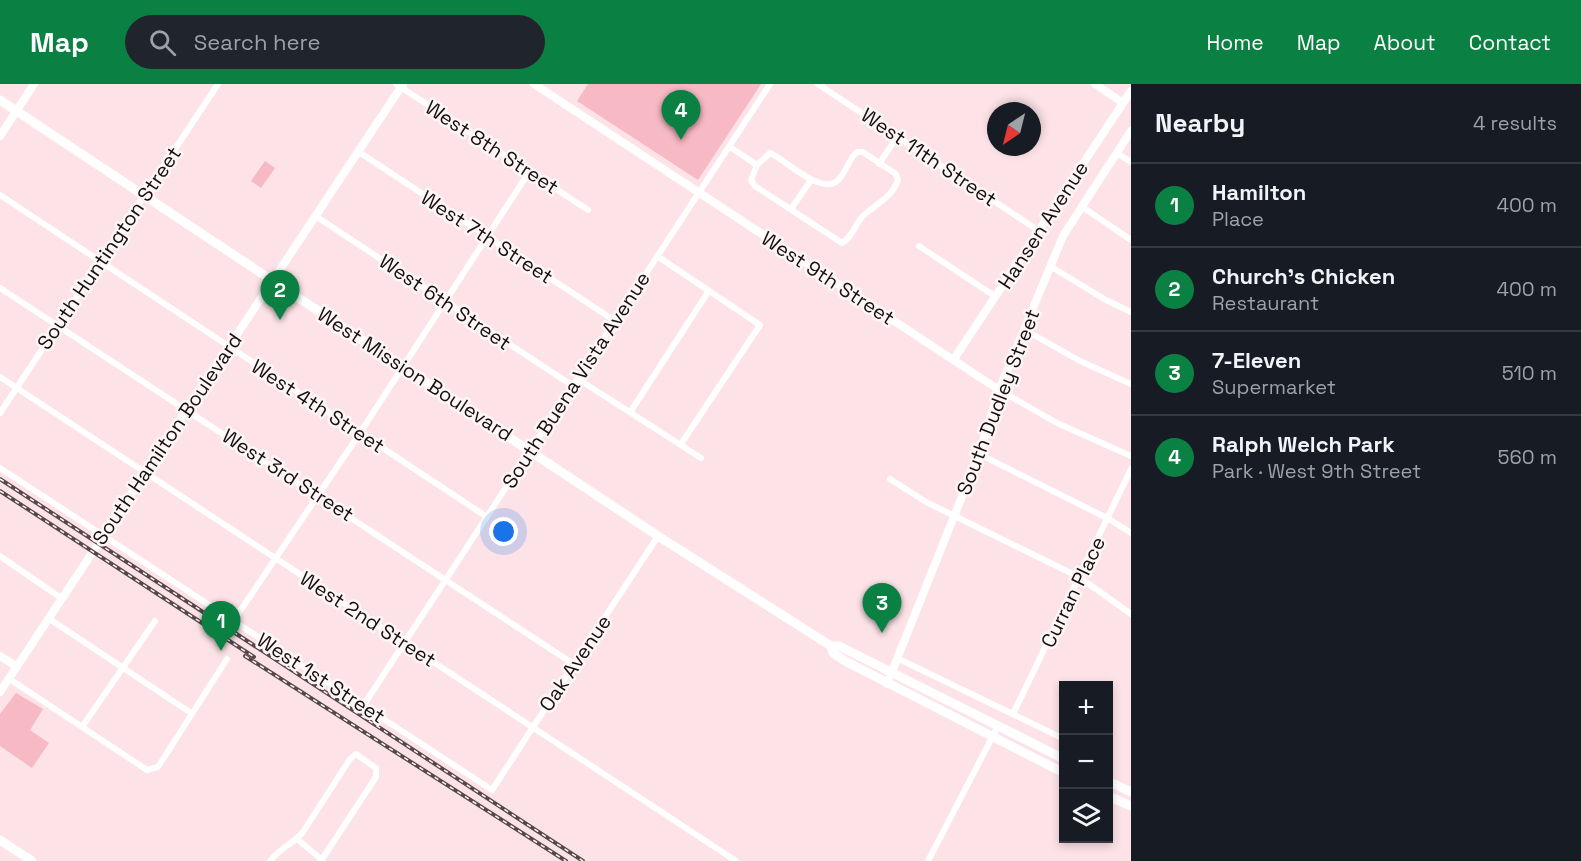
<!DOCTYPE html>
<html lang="en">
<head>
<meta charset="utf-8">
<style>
	body { margin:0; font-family:"Space Grotesk",sans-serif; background:#20242c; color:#f1f3f6 }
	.controls { position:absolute; right:18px; bottom:18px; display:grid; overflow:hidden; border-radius:0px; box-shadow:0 3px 9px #0003 }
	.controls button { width:54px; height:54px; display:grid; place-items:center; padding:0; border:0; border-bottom:2px solid #363941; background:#171b24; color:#f1f3f6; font:30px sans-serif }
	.compass { position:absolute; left:987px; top:18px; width:54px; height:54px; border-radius:50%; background:#171b24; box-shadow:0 3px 9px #0003; rotate:215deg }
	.you { position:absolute; left:504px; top:448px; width:21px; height:21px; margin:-15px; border:4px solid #fff; border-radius:50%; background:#1a73e8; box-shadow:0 0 0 9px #1a73e833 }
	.badge { display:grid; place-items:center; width:39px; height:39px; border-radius:50%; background:#0b8043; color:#fff; font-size:20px; font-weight:700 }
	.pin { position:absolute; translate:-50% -50px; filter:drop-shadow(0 2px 3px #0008) }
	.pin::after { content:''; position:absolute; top:32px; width:21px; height:18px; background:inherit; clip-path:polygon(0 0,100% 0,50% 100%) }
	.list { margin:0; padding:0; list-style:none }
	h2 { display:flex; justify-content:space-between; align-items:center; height:78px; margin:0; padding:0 24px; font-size:26px }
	h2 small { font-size:20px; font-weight:400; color:#9ea1a6 }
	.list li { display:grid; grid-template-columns:39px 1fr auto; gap:18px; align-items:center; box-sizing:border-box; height:84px; padding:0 24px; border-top:2px solid #363941 }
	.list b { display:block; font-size:22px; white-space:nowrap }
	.list p { margin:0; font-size:20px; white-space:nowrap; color:#9ea1a6 }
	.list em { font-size:20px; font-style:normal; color:#9ea1a6 }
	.icon { flex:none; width:33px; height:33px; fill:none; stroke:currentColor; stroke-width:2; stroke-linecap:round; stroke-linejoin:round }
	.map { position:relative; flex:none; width:1131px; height:777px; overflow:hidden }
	header { display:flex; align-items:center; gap:36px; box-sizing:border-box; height:84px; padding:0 30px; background:#0b8043; color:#fff }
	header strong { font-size:28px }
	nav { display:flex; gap:33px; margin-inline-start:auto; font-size:21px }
	.search { width:420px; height:54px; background:#20242c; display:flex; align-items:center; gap:15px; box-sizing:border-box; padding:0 21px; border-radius:33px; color:#9ea1a6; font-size:22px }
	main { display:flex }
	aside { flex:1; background:#171b24 }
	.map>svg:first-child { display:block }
</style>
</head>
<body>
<header>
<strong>Map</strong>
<div class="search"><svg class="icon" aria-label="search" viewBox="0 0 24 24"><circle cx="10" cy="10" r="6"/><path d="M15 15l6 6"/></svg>Search here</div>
<nav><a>Home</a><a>Map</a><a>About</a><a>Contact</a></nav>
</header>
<main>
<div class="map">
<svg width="1131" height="777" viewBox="0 0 1131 777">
	<rect width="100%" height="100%" fill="#fde3e8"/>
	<g fill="#f7b9c4">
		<polygon points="588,0 761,0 698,96 577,17"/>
		<polygon points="265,77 275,84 261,104 251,97"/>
		<polygon points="16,609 43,625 30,646 49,659 32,684 0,662 0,630"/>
	</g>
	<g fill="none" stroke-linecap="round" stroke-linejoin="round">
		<g stroke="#fff" stroke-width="6">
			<polyline points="396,0 588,126"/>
			<polyline points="818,0 1039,147"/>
			<polyline points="730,63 757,81"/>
			<polyline points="359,68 615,237"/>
			<path d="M857,68H863L896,90L898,96C891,115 875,120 862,133C855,141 852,154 842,159L755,102L751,96L757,81L770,69C786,76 818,109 836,98C846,91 848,75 857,68Z"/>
			<polyline points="1117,69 1131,78"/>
			<polyline points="879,80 897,53"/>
			<polyline points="0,111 487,433"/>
			<polyline points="1081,122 1131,156"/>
			<polyline points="791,125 811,96"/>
			<polyline points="317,133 573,302"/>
			<polyline points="919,162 996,213"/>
			<polyline points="657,172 760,241 681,360"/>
			<polyline points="1050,182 1104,215 1131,228"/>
			<polyline points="0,204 575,581"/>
			<polyline points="1025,246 1080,277 1131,300"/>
			<polyline points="0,293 736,777"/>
			<polyline points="578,295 701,374"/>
			<polyline points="999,306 1057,339 1131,372"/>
			<polyline points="631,327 708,208"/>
			<polyline points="0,329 218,0"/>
			<polyline points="979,370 1109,435 1131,449"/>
			<polyline points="0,384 492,706 658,452"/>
			<polyline points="890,395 926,418 1079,493 1131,530"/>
			<polyline points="0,472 61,514"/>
			<polyline points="48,534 191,629"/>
			<polyline points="234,536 360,349 529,88"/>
			<polyline points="899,575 1064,655"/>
			<polyline points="8,594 147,686 158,683 227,575"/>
			<polyline points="363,622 770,0"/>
			<polyline points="1013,630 1131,385"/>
			<polyline points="82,643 155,537"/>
			<polyline points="297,755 322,776"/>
			<path d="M270,777C280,764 293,760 303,748L350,675L356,670L376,684V693L321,777"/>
			<polyline points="928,777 998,642"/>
		</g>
		<g stroke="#fff" stroke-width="8">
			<polyline points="534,0 999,306"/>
			<polyline points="1095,0 1123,19"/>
			<polyline points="0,52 34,0"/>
			<polyline points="954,275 1131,7"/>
			<polyline points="0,572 16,582"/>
			<polyline points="887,600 979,370 999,306 1063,152 1131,47"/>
			<polyline points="0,608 403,0"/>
		</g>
		<g stroke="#fff" stroke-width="9">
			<polyline points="0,16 658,452 831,562 839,562 1064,675"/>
			<polyline points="831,562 833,569 845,577 1064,689"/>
			<polyline points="1108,697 1131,708"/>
			<polyline points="1108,712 1131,722"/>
			<polyline points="0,756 32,777"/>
		</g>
		<defs>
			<g id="rail">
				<polyline points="0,395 583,777"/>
				<polyline points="0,407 254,573"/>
				<polyline points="245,572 566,777"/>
			</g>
		</defs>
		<use href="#rail" stroke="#55474a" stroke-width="4"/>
		<use href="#rail" stroke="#fcf6f7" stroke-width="1.5" stroke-dasharray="4.5" stroke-linecap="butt"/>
	</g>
	<g text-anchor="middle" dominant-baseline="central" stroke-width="5" stroke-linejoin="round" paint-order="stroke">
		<g font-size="20" fill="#160d0f" stroke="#fcf6f7">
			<text transform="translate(492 63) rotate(33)">West 8th Street</text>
			<text transform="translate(929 73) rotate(34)">West 11th Street</text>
			<text transform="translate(1043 141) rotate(-57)">Hansen Avenue</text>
			<text transform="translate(487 153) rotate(33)">West 7th Street</text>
			<text transform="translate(109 164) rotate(-56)">South Huntington Street</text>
			<text transform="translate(828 194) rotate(33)">West 9th Street</text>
			<text transform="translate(445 218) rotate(34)">West 6th Street</text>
			<text transform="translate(415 290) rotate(33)">West Mission Boulevard</text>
			<text transform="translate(576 296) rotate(-57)">South Buena Vista Avenue</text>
			<text transform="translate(998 318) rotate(-69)">South Dudley Street</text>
			<text transform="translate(318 322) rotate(33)">West 4th Street</text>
			<text transform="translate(167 355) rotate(-56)">South Hamilton Boulevard</text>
			<text transform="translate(288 391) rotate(33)">West 3rd Street</text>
			<text transform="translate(1073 508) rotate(-64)">Curran Place</text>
			<text transform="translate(368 535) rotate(33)">West 2nd Street</text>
			<text transform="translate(575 579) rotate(-56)">Oak Avenue</text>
			<text transform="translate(321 594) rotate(33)">West 1st Street</text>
		</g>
	</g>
</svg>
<div class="controls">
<button>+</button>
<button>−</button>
<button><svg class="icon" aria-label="layers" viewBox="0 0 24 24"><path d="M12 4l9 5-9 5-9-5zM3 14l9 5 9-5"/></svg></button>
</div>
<svg class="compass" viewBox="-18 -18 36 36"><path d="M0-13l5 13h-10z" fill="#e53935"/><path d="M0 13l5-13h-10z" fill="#9ea1a6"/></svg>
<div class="you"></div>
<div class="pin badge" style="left:221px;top:567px">1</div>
<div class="pin badge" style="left:280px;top:236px">2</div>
<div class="pin badge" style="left:882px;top:549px">3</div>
<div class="pin badge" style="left:681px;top:56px">4</div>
</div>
<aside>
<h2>Nearby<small>4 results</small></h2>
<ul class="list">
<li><span class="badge">1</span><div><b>Hamilton</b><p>Place</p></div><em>400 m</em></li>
<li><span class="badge">2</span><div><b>Church's Chicken</b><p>Restaurant</p></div><em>400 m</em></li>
<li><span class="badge">3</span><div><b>7-Eleven</b><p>Supermarket</p></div><em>510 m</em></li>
<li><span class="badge">4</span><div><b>Ralph Welch Park</b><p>Park · West 9th Street</p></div><em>560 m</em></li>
</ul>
</aside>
</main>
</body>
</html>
